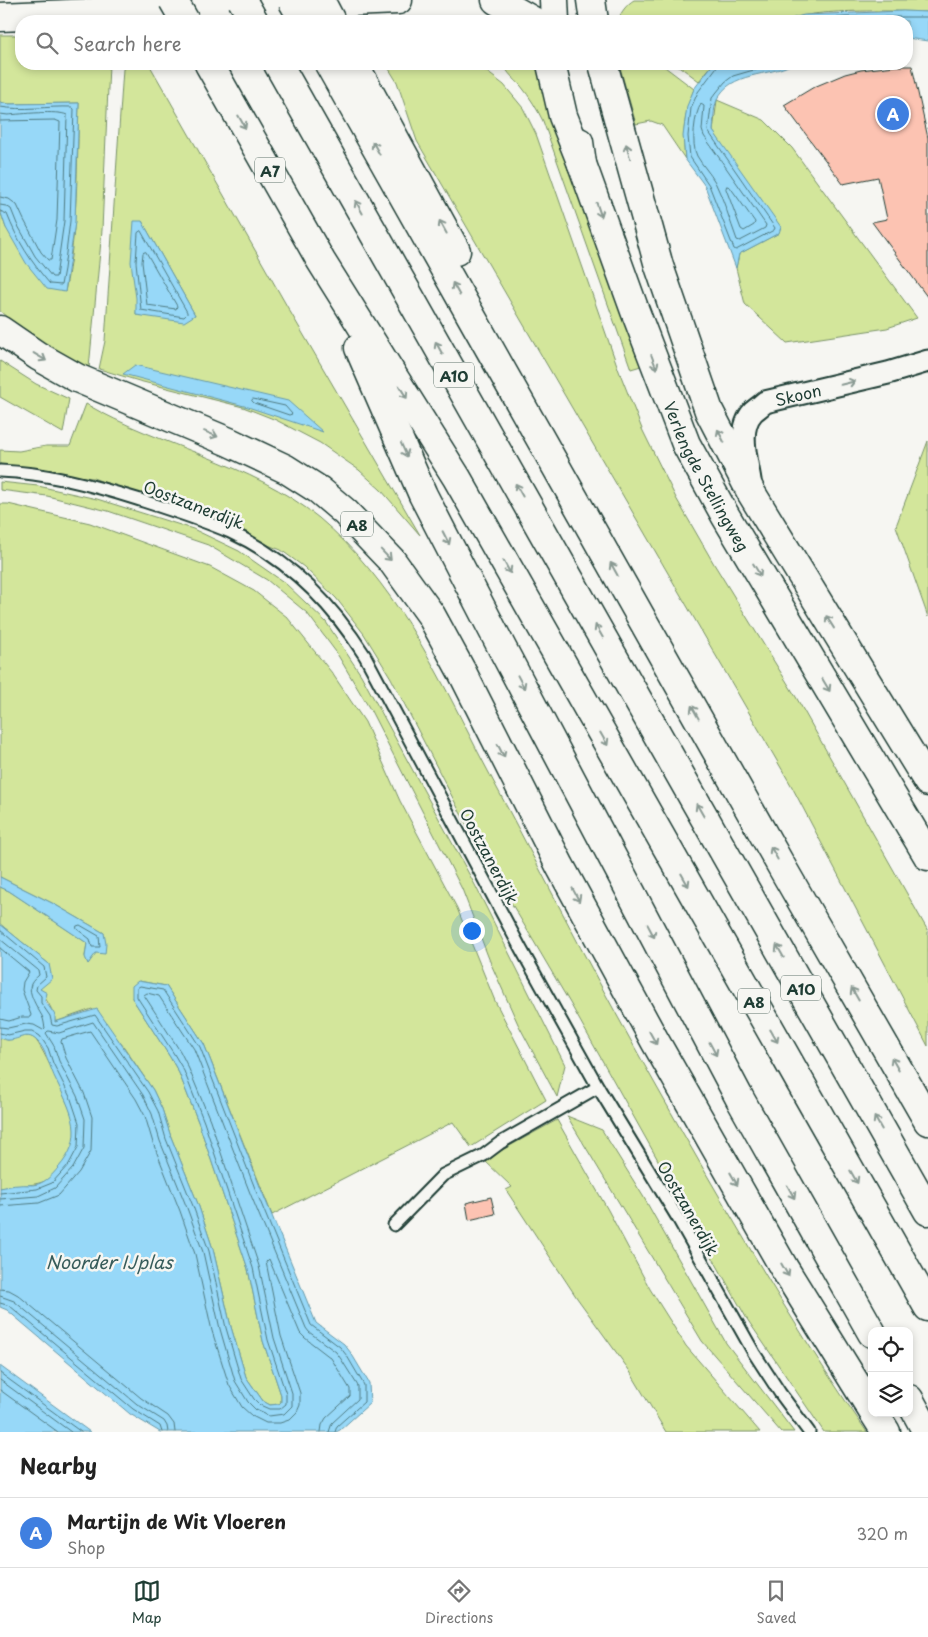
<!DOCTYPE html>
<html lang="en">
<head>
<meta charset="utf-8">
<style>
	body { margin:0; font-family:"Playpen Sans",sans-serif; background:#f2f2f2; color:#222 }
	.controls { position:absolute; right:15px; bottom:15px; display:grid; overflow:hidden; border-radius:10px; box-shadow:0 2px 8px #0003 }
	.controls button { width:45px; height:45px; display:grid; place-items:center; padding:0; border:0; border-bottom:1px solid #e0e0e0; background:#fff; color:#222; font:25px sans-serif }
	.you { position:absolute; left:471px; top:930px; width:18px; height:18px; margin:-12px; border:4px solid #fff; border-radius:50%; background:#1a73e8; box-shadow:0 0 0 8px #1a73e833 }
	.badge { display:grid; place-items:center; width:32px; height:32px; border-radius:50%; background:#1f3d34; color:#fff; font-size:16px; font-weight:700 }
	.pin { position:absolute; translate:-50% -50%; border:2px solid #fff; box-shadow:0 1px 5px #0006 }
	.list { margin:0; padding:0; list-style:none }
	h2 { display:flex; justify-content:space-between; align-items:center; height:65px; margin:0; padding:0 20px; font-size:21px }
	h2 small { font-size:16px; font-weight:400; color:#767676 }
	.list li { display:grid; grid-template-columns:32px 1fr auto; gap:15px; align-items:center; box-sizing:border-box; height:70px; padding:0 20px; border-top:1px solid #e0e0e0 }
	.list b { display:block; font-size:19px; white-space:nowrap }
	.list p { margin:0; font-size:16px; white-space:nowrap; color:#767676 }
	.list em { font-size:16px; font-style:normal; color:#767676 }
	.icon { flex:none; width:28px; height:28px; fill:none; stroke:currentColor; stroke-width:2; stroke-linecap:round; stroke-linejoin:round }
	.map { position:relative; flex:none; width:928px; height:1432px; overflow:hidden }
	.search { position:absolute; background:#fff; box-shadow:0 2px 8px #0003; left:15px; right:15px; top:15px; height:55px; display:flex; align-items:center; gap:12px; box-sizing:border-box; padding:0 18px; border-radius:20px; color:#767676; font-size:19px }
	.sheet { height:135px; background:#fff }
	nav { display:flex; justify-content:space-around; align-items:center; box-sizing:border-box; height:70px; border-top:1px solid #e0e0e0; background:#fff; font-size:14px; color:#767676 }
	nav a { display:grid; justify-items:center; gap:2px }
	nav .on { color:#1f3d34 }
	.map>svg:first-child { display:block }
</style>
</head>
<body>
<div class="map">
<svg width="928" height="1432" viewBox="0 0 928 1432">
	<rect width="100%" height="100%" fill="#f6f6f2"/>
	<filter id="ink" filterUnits="userSpaceOnUse"><feTurbulence type="fractalNoise" baseFrequency=".02" numOctaves="2"/><feDisplacementMap in="SourceGraphic" scale="10" xChannelSelector="R" yChannelSelector="G"/><feConvolveMatrix kernelMatrix="1 2 1 2 8 2 1 2 1" color-interpolation-filters="sRGB"/></filter>
	<g filter="url(#ink)">
		<g fill="#d3e69b" stroke="#799268" fill-rule="evenodd">
			<path d="M634,0H928V12C904,11 804,8 790,21H618C620,13 627,4 634,0Z"/>
			<path d="M0,35H21V64H109L102,230L89,368C62,360 21,330 0,311V210L6,228L65,292C78,229 77,166 79,103L8,104L0,102Z"/>
			<path d="M133,64H149L288,308L420,535L381,490L359,470L320,443L276,420L243,407L139,381L99,369L105,341L123,69ZM142,221L195,315H136Z"/>
			<polygon points="386,64 478,65 504,85 523,108 536,134 619,371 642,429 676,498 714,564 796,697 928,931 928,1046 791,785 417,141 397,82"/>
			<path d="M504,64H541L573,172L641,366L631,369L543,121C537,109 530,97 521,86C514,78 507,74 504,64Z"/>
			<path d="M619,64H661L694,89C684,114 682,133 685,159L662,125L651,121L636,124Z"/>
			<polygon points="676,64 713,64 699,81"/>
			<polygon points="717,100 764,120 792,148 917,318 887,328 787,343 745,304 736,268 739,254 779,233 713,131"/>
			<polygon points="0,361 36,384 69,399 63,433 0,397"/>
			<path d="M86,404C160,447 251,462 319,518C393,580 436,669 479,754C507,807 535,860 563,914C609,1003 658,1090 708,1177C758,1263 809,1350 867,1432H824L747,1319L570,1003L476,843L391,678L364,634L336,598L304,567L281,550L93,478L0,467V450L19,451L46,446H70Z"/>
			<polygon points="928,441 928,617 896,526"/>
			<polygon points="0,482 38,486 97,499 193,529 239,551 285,583 326,622 361,675 475,885 565,1065 557,1097 518,1024 491,964 462,889 371,711 336,652 307,613 267,580 208,545 108,511 47,496 0,490"/>
			<path d="M0,504H8L90,523L210,567L254,591L287,617L332,673L365,722L400,801L457,908L495,1001L546,1100L471,1147L453,1122L272,1215L204,1044L166,986L139,981L132,998L170,1057L179,1073L199,1124L248,1269L263,1341L281,1395V1402L279,1404L270,1405L263,1401L246,1377L231,1327L213,1249L198,1204L171,1137L162,1109L153,1090L124,1047L92,1009L55,1022C55,1011 45,999 40,989L49,964L0,924V887L9,891L87,943L85,956L88,964L96,952L104,933L52,903L0,877Z"/>
			<path d="M24,1036C28,1036 32,1036 35,1039C42,1045 72,1111 74,1122C75,1128 75,1139 73,1145C71,1154 56,1173 49,1179C39,1186 13,1186 0,1188V1038L8,1040Z"/>
			<polygon points="567,1116 602,1130 643,1196 726,1343 794,1432 781,1432 702,1341"/>
			<polygon points="557,1120 608,1210 650,1289 686,1346 760,1432 666,1432 629,1370 577,1298 506,1190 512,1187 484,1160"/>
		</g>
		<g fill="#97d8f8" stroke="#679aaa">
			<polygon points="903,11 928,12 928,41 907,38 907,21 790,21 793,18 804,15"/>
			<path d="M713,64H792C769,77 730,71 717,100C713,109 714,122 713,131L781,227L779,233L739,254L736,268L705,186L685,159L683,136L687,106L694,89Z"/>
			<polygon points="0,102 8,104 79,103 75,222 65,292 47,289 26,263 6,228 0,210"/>
			<polygon points="134,221 142,221 195,315 184,322 136,315 136,298 131,262"/>
			<polygon points="135,365 288,401 323,432 248,407 123,374"/>
			<polygon points="0,877 52,903 104,933 106,944 105,954 96,953 88,964 85,957 87,943 9,891 0,887"/>
			<path d="M0,924L49,964L52,979L40,989L47,993L45,1001L55,1015V1022L97,1009L153,1090L162,1109L171,1137L198,1204L213,1249L231,1327L246,1377L263,1401L270,1405L279,1404L281,1402V1395L263,1341L248,1269L199,1124L179,1073L170,1057L132,998V986L138,981L166,986L204,1044L261,1189L316,1323L344,1344L351,1353L369,1383L370,1403L340,1430L336,1432H160L130,1414L7,1310L0,1307V1188C6,1187 13,1185 19,1185C25,1184 32,1186 38,1184C47,1181 52,1175 58,1168C86,1137 72,1113 56,1080C50,1069 46,1048 36,1040C26,1031 18,1041 7,1040C5,1040 2,1038 0,1038Z"/>
			<polygon points="0,1366 90,1432 0,1432"/>
		</g>
		<g fill="none" stroke-linecap="round" stroke-linejoin="round">
			<g stroke="#4f7b82" stroke-width="1">
				<polyline points="800,21 846,17 928,17"/>
				<polyline points="717,64 716,68 698,92 691,108 688,136 690,157 709,185 734,249 736,250 774,230 775,228 708,131 712,98 725,82 733,76 750,71 780,64"/>
				<path d="M701,104L704,106L702,130L704,136L766,225L765,228L740,241L737,240C730,221 724,200 715,182C710,173 702,165 697,156C691,145 694,114 701,104Z"/>
				<path d="M0,107C23,111 48,106 72,107L74,109L70,221L64,269L61,285L50,284C31,262 17,240 7,214L0,211"/>
				<path d="M0,114L8,115C21,114 57,110 67,115L64,221L56,277H52L35,256L17,224L11,209L6,206L0,205"/>
				<polyline points="0,121 55,120 60,122 57,220 51,260 48,260 41,252 24,220 17,205 9,199 0,197"/>
				<polygon points="727,186 730,187 755,222 754,225 744,231 741,229 726,189"/>
				<polygon points="141,231 187,312 187,314 184,317 141,310 136,262 138,233"/>
				<polygon points="146,252 177,306 176,309 147,305 142,262 143,253"/>
				<polygon points="253,399 285,406 292,414 289,415 254,403 252,401"/>
				<polygon points="77,926 80,925 99,936 100,947 92,947 90,939 77,929"/>
				<polyline points="0,930 44,967 46,977 37,985 36,990 41,996 41,1003 50,1016 52,1025 57,1026 95,1015 148,1092 158,1111 166,1139 193,1206 209,1251 226,1328 241,1379 254,1399 260,1405 269,1409 280,1409 286,1404 286,1394 268,1340 253,1268 204,1122 184,1071 174,1054 137,997 137,988 140,986 163,990 200,1047 256,1191 311,1325 340,1347 347,1356 364,1385 364,1402 337,1426 335,1432"/>
				<path d="M0,939L38,970L39,975C36,978 33,980 31,984C27,992 38,1009 42,1016C44,1020 44,1024 45,1028L43,1030L34,1025L26,1024L8,1028L0,1027"/>
				<polyline points="0,948 29,972 23,982 22,990 31,1015 30,1017 22,1017 9,1021 0,1019"/>
				<polyline points="0,1033 8,1035 25,1031 32,1031 40,1036 48,1048 53,1063 71,1099 79,1123 78,1147 69,1164 52,1183 37,1189 0,1193"/>
				<polyline points="0,1199 38,1196 55,1188 73,1168 84,1148 85,1119 77,1096 59,1061 54,1046 46,1033 48,1031 59,1033 93,1022 143,1095 152,1114 160,1141 187,1208 203,1252 220,1329 235,1381 248,1402 256,1410 269,1416 284,1414 292,1406 292,1393 274,1338 259,1266 210,1120 189,1069 180,1051 144,995 147,993 159,996 194,1049 250,1193 306,1328 309,1332 336,1352 341,1359 358,1386 358,1399 332,1423 329,1432"/>
				<polyline points="0,1206 39,1203 59,1195 79,1172 91,1151 92,1117 84,1093 66,1058 61,1042 62,1039 90,1031 136,1099 145,1116 153,1143 180,1211 195,1254 212,1331 229,1385 242,1407 252,1416 266,1423 280,1423 289,1420 297,1412 300,1405 300,1393 281,1336 266,1262 269,1259 300,1333 305,1338 331,1358 350,1389 350,1396 326,1418 322,1425 321,1432"/>
				<polyline points="0,1289 9,1290 18,1295 141,1398 168,1416 174,1424 175,1432"/>
				<polyline points="0,1296 14,1301 137,1404 164,1421 167,1426 168,1432"/>
				<polyline points="0,1303 10,1306 133,1409 160,1426 162,1432"/>
				<polyline points="0,1373 81,1432"/>
				<polyline points="0,1380 71,1432"/>
				<polyline points="0,1390 58,1432"/>
			</g>
		</g>
		<g fill="#fcc3b2" stroke="#1f3d34">
			<polygon points="895,66 912,66 928,138 928,298 872,222 887,219 878,177 843,184 784,105 814,87 845,74 861,70"/>
			<polygon points="491,1197 495,1214 469,1220 466,1203"/>
		</g>
		<g fill="none" stroke-linecap="round" stroke-linejoin="round">
			<defs>
				<g id="service">
					<path d="M0,471C47,473 92,485 137,499C168,509 200,519 230,532C287,558 332,604 365,656L521,949L598,1087L679,1220L754,1353L780,1393L809,1432"/>
					<polyline points="394,1225 443,1175 484,1155 500,1143 598,1087"/>
				</g>
				<g id="minor">
					<path id="s1" d="M750,480C747,460 737,429 753,412C756,409 761,406 765,402L888,373L928,361"/>
				</g>
				<g id="secondary">
					<polyline points="554,0 555,21"/>
					<polyline points="591,0 594,21"/>
					<polyline points="603,64 659,266 709,411 752,494 928,782"/>
					<path id="s2" d="M579,142L582,164L635,311L686,444L725,515L928,856"/>
				</g>
				<g id="primary">
					<polyline points="496,0 533,21"/>
					<polyline points="0,17 398,0"/>
					<polyline points="551,64 563,116 582,164"/>
				</g>
				<g id="motorway">
					<polyline points="209,64 321,261 457,478 928,1307"/>
					<polyline points="278,64 674,764 928,1211"/>
					<polyline points="329,64 783,869 928,1121"/>
					<polyline points="354,64 456,251"/>
					<polyline points="0,330 38,356 77,378 229,442 286,469 319,490 345,512 392,561 431,615 462,672 560,866 655,1041 784,1268 872,1410"/>
					<polyline points="359,348 423,495 502,648 740,1099 872,1333"/>
					<polyline points="909,1399 927,1432"/>
					<polyline points="874,1413 886,1432"/>
				</g>
			</defs>
			<use href="#service" stroke="#1f3d34" stroke-width="15"/>
			<use href="#minor" stroke="#1f3d34" stroke-width="25"/>
			<use href="#secondary" stroke="#1f3d34" stroke-width="31"/>
			<use href="#primary" stroke="#1f3d34" stroke-width="31"/>
			<use href="#motorway" stroke="#1f3d34" stroke-width="31"/>
			<use href="#service" stroke="#f6f6f2" stroke-width="11"/>
			<use href="#minor" stroke="#f6f6f2" stroke-width="21"/>
			<use href="#secondary" stroke="#f6f6f2" stroke-width="28"/>
			<use href="#primary" stroke="#f6f6f2" stroke-width="28"/>
			<use href="#motorway" stroke="#f6f6f2" stroke-width="28"/>
			<defs>
				<g id="motorway-bridge">
					<polyline points="173,0 185,21"/>
					<polyline points="242,0 254,21"/>
					<polyline points="292,0 304,21"/>
					<polyline points="320,0 331,21"/>
				</g>
			</defs>
			<use href="#motorway-bridge" stroke="#1f3d34" stroke-width="31" stroke-linecap="butt"/>
			<use href="#motorway-bridge" stroke="#f6f6f2" stroke-width="28"/>
		</g>
		<defs><path id="oneway-shaft" d="M-6 0H5M1.5-3L5.5 0L1.5 3" fill="none" stroke-width="1.6" stroke-linecap="round" stroke-linejoin="round" transform="scale(1.25)"/></defs>
		<g stroke="#8a9a93">
			<use href="#oneway-shaft" transform="translate(242 122) rotate(60)"/>
			<use href="#oneway-shaft" transform="translate(376 148) rotate(-119)"/>
			<use href="#oneway-shaft" transform="translate(628 151) rotate(-106)"/>
			<use href="#oneway-shaft" transform="translate(359 207) rotate(-119)"/>
			<use href="#oneway-shaft" transform="translate(599 210) rotate(71)"/>
			<use href="#oneway-shaft" transform="translate(443 227) rotate(-119)"/>
			<use href="#oneway-shaft" transform="translate(456 289) rotate(-119)"/>
			<use href="#oneway-shaft" transform="translate(439 348) rotate(-119)"/>
			<use href="#oneway-shaft" transform="translate(40 357) rotate(31)"/>
			<use href="#oneway-shaft" transform="translate(654 362) rotate(69)"/>
			<use href="#oneway-shaft" transform="translate(848 383) rotate(-13)"/>
			<use href="#oneway-shaft" transform="translate(403 392) rotate(58)"/>
			<use href="#oneway-shaft" transform="translate(211 434) rotate(22)"/>
			<use href="#oneway-shaft" transform="translate(721 436) rotate(-117)"/>
			<use href="#oneway-shaft" transform="translate(404 450) rotate(66)"/>
			<use href="#oneway-shaft" transform="translate(519 490) rotate(-119)"/>
			<use href="#oneway-shaft" transform="translate(446 538) rotate(63)"/>
			<use href="#oneway-shaft" transform="translate(386 555) rotate(46)"/>
			<use href="#oneway-shaft" transform="translate(507 567) rotate(61)"/>
			<use href="#oneway-shaft" transform="translate(614 569) rotate(-119)"/>
			<use href="#oneway-shaft" transform="translate(757 570) rotate(59)"/>
			<use href="#oneway-shaft" transform="translate(830 622) rotate(-122)"/>
			<use href="#oneway-shaft" transform="translate(599 631) rotate(-120)"/>
			<use href="#oneway-shaft" transform="translate(521 682) rotate(62)"/>
			<use href="#oneway-shaft" transform="translate(826 685) rotate(59)"/>
			<use href="#oneway-shaft" transform="translate(695 712) rotate(-119)"/>
			<use href="#oneway-shaft" transform="translate(604 739) rotate(60)"/>
			<use href="#oneway-shaft" transform="translate(501 751) rotate(63)"/>
			<use href="#oneway-shaft" transform="translate(700 810) rotate(-120)"/>
			<use href="#oneway-shaft" transform="translate(774 853) rotate(-119)"/>
			<use href="#oneway-shaft" transform="translate(685 880) rotate(60)"/>
			<use href="#oneway-shaft" transform="translate(576 895) rotate(62)"/>
			<use href="#oneway-shaft" transform="translate(651 931) rotate(62)"/>
			<use href="#oneway-shaft" transform="translate(780 951) rotate(-120)"/>
			<use href="#oneway-shaft" transform="translate(855 994) rotate(-120)"/>
			<use href="#oneway-shaft" transform="translate(774 1036) rotate(60)"/>
			<use href="#oneway-shaft" transform="translate(653 1038) rotate(61)"/>
			<use href="#oneway-shaft" transform="translate(713 1049) rotate(62)"/>
			<use href="#oneway-shaft" transform="translate(895 1064) rotate(-120)"/>
			<use href="#oneway-shaft" transform="translate(878 1123) rotate(-120)"/>
			<use href="#oneway-shaft" transform="translate(854 1177) rotate(60)"/>
			<use href="#oneway-shaft" transform="translate(734 1179) rotate(60)"/>
			<use href="#oneway-shaft" transform="translate(791 1192) rotate(61)"/>
			<use href="#oneway-shaft" transform="translate(785 1270) rotate(60)"/>
		</g>
	</g>
	<g text-anchor="middle" dominant-baseline="central" stroke-width="5" stroke-linejoin="round" paint-order="stroke">
		<g fill="#f6f6f2" stroke="#60746d" stroke-width="1">
			<rect x="255" y="157.5" width="30" height="25" rx="4"/>
			<rect x="434" y="362.5" width="40" height="25" rx="4"/>
			<rect x="341" y="511.5" width="32" height="25" rx="4"/>
			<rect x="781" y="975.5" width="40" height="25" rx="4"/>
			<rect x="738" y="988.5" width="32" height="25" rx="4"/>
		</g>
		<g font-size="15" font-weight="bold" fill="#1f3d34">
			<text x="270" y="170">A7</text>
			<text x="454" y="375">A10</text>
			<text x="357" y="524">A8</text>
			<text x="801" y="988">A10</text>
			<text x="754" y="1001">A8</text>
		</g>
		<g font-size="16" fill="#1f3d34" stroke="#f6f6f2">
			<text stroke="none"><textPath href="#s1" startOffset="120">Skoon</textPath></text>
			<text stroke="none"><textPath href="#s2" startOffset="359">Verlengde Stellingweg</textPath></text>
			<text transform="translate(194 504) rotate(21)">Oostzanerdijk</text>
			<text transform="translate(490 856) rotate(62)">Oostzanerdijk</text>
			<text transform="translate(689 1208) rotate(60)">Oostzanerdijk</text>
		</g>
		<g font-size="18" font-style="italic" fill="#375c5b" stroke="#f6f6f2">
			<text x="109" y="1261">Noorder IJplas</text>
		</g>
	</g>
</svg>
<div class="controls">
<button><svg class="icon" aria-label="locate" viewBox="0 0 24 24"><circle cx="12" cy="12" r="6"/><path d="M12 2v4M12 18v4M2 12h4M18 12h4"/></svg></button>
<button><svg class="icon" aria-label="layers" viewBox="0 0 24 24"><path d="M12 4l9 5-9 5-9-5zM3 14l9 5 9-5"/></svg></button>
</div>
<div class="you"></div>
<div class="pin badge" style="left:893px;top:114px;background:#3f7fe0">A</div>
<div class="search"><svg class="icon" aria-label="search" viewBox="0 0 24 24"><circle cx="10" cy="10" r="6"/><path d="M15 15l6 6"/></svg>Search here</div>
</div>
<section class="sheet">
<h2>Nearby<small></small></h2>
<ul class="list">
<li><span class="badge" style="background:#3f7fe0">A</span><div><b>Martijn de Wit Vloeren</b><p>Shop</p></div><em>320 m</em></li>
</ul>
</section>
<nav>
<a class="on"><svg class="icon" aria-label="map" viewBox="0 0 24 24"><path d="M3 6l6-2 6 2 6-2v14l-6 2-6-2-6 2zM9 4v14M15 6v14"/></svg>Map</a>
<a><svg class="icon" aria-label="directions" viewBox="0 0 24 24"><path d="M12 3l9 9-9 9-9-9zM9 14v-3h6M13 9l2 2-2 2"/></svg>Directions</a>
<a><svg class="icon" aria-label="saved" viewBox="0 0 24 24"><path d="M7 4h10v16l-5-4-5 4z"/></svg>Saved</a>
</nav>
</body>
</html>
